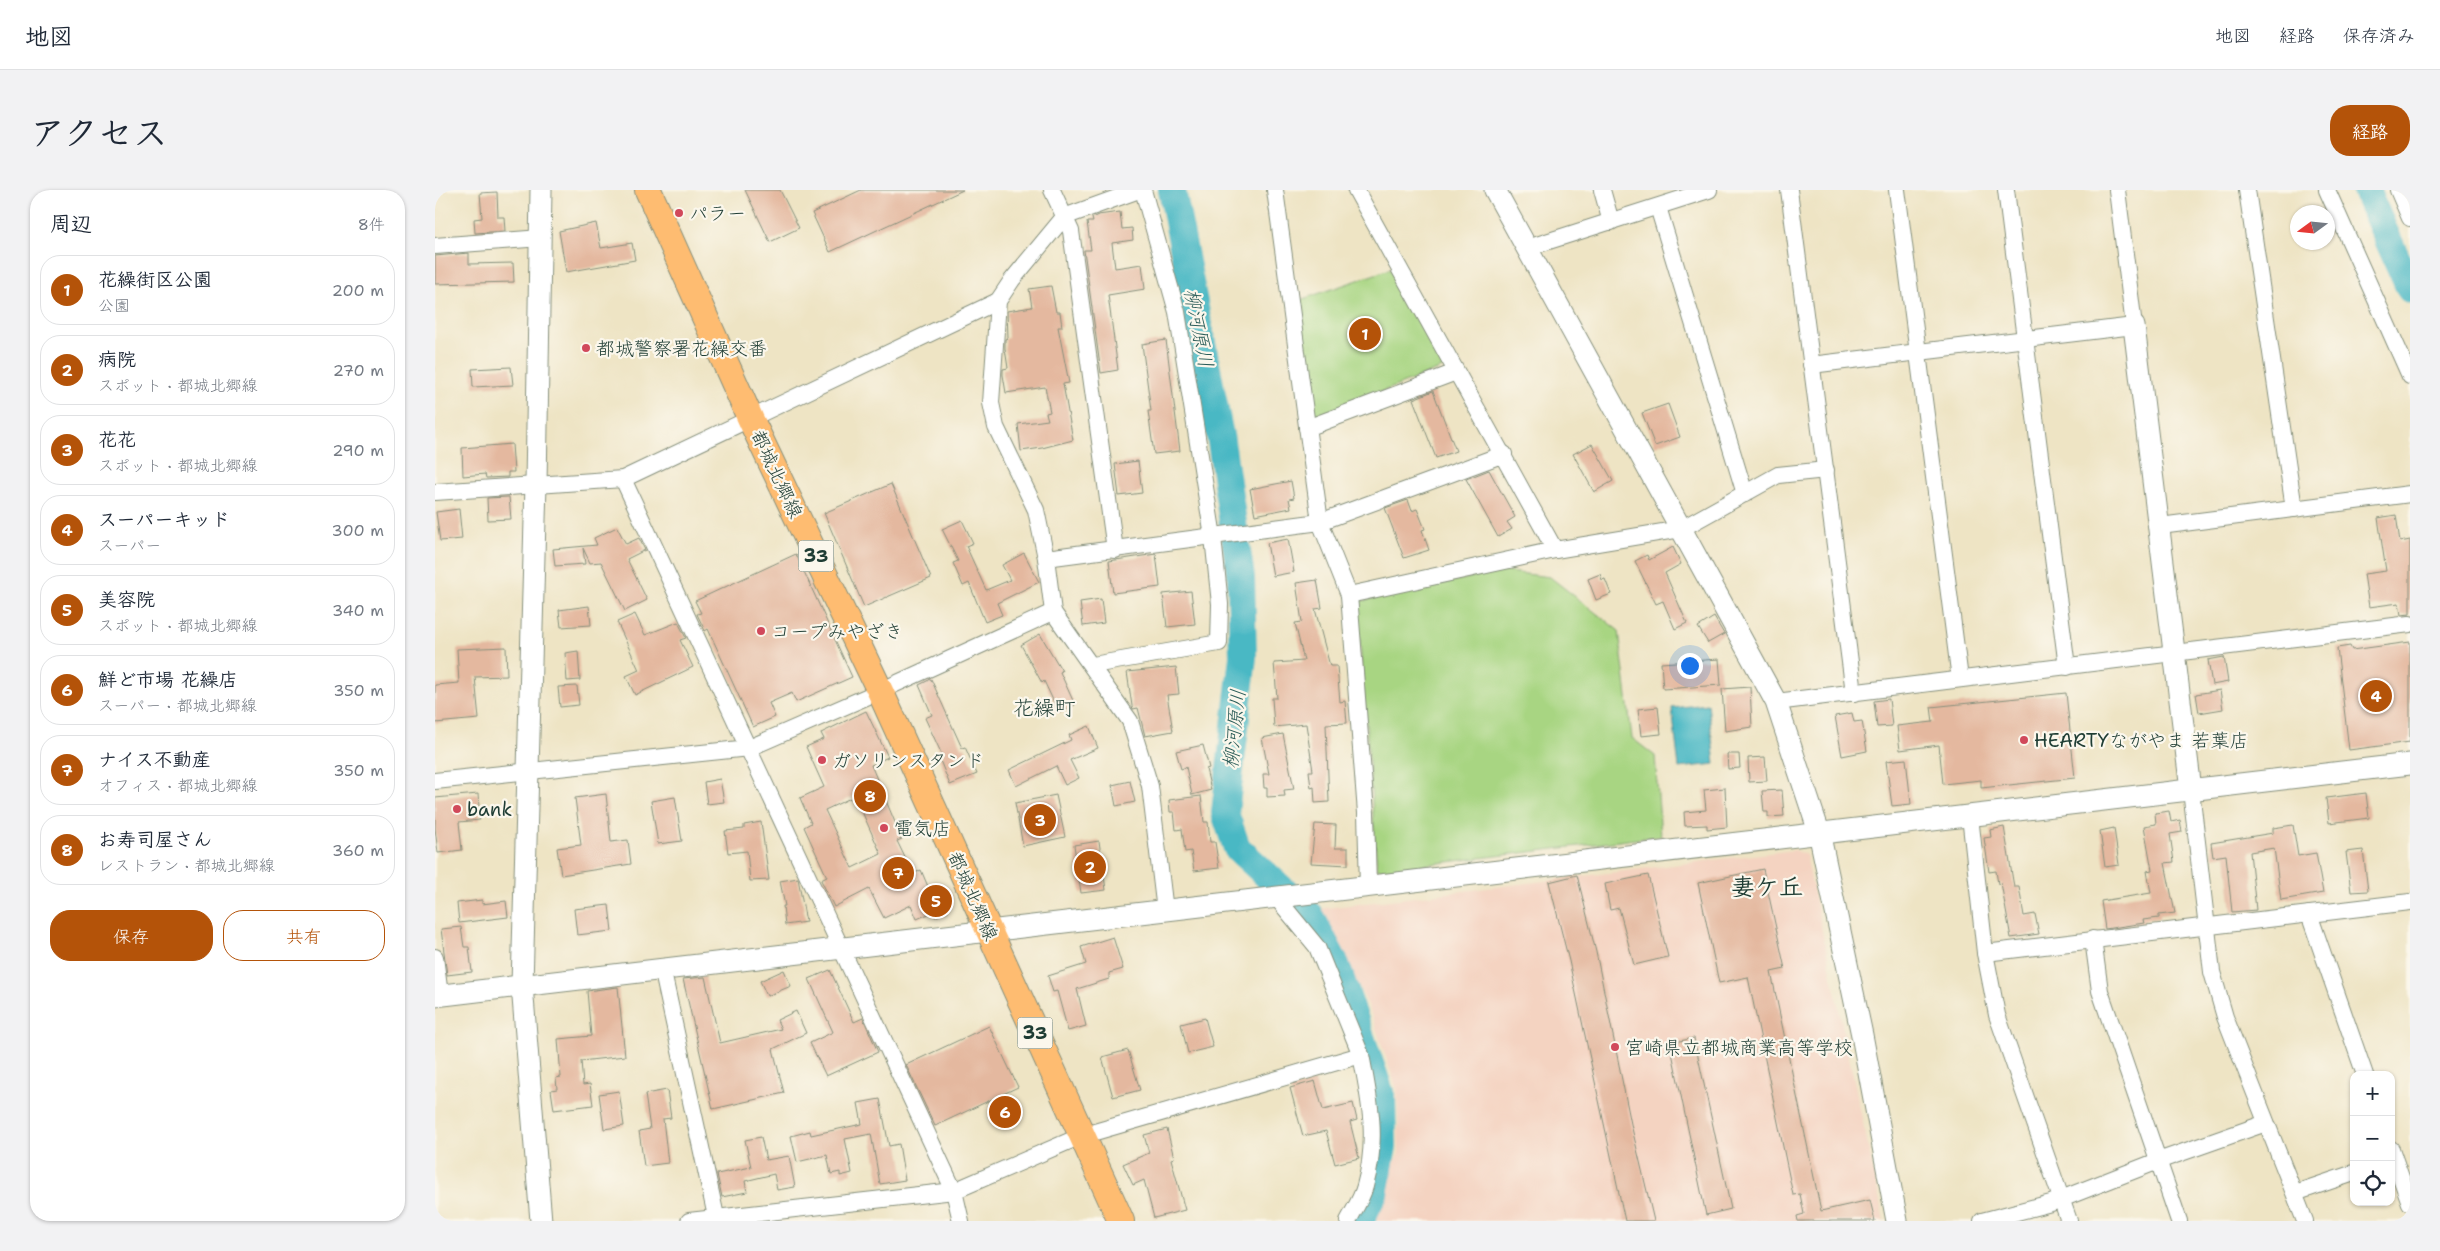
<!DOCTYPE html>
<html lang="ja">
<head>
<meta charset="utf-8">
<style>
	body { margin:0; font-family:"Shantell Sans","Klee One",sans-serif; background:#f2f2f3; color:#1f2937 }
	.controls { position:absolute; right:15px; bottom:15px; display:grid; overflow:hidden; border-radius:10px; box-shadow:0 1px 4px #0004 }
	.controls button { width:45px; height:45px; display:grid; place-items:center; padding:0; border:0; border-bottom:1px solid #e0e1e3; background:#fff; color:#1f2937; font:25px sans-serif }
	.compass { position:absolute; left:1855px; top:15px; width:45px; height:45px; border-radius:50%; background:#fff; box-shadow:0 1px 4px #0004; rotate:255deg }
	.you { position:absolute; left:1254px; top:475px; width:18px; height:18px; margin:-12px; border:4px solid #fff; border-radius:50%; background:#1a73e8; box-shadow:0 0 0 8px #1a73e833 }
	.badge { display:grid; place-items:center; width:32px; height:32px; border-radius:50%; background:#b45309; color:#fff; font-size:16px; font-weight:700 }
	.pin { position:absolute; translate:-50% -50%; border:2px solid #fff; box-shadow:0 1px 5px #0006 }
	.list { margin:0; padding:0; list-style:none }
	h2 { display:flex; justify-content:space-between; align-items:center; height:65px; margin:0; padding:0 20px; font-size:21px }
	h2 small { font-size:16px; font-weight:400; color:#747a83 }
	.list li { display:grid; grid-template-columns:32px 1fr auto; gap:15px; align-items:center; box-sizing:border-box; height:70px; margin:0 10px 10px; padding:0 10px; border:1px solid #e0e1e3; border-radius:20px }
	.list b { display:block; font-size:19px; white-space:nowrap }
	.list p { margin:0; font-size:16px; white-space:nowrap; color:#747a83 }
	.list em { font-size:16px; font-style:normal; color:#747a83 }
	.actions { display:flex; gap:10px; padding:15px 20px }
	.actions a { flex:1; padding:11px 0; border:1px solid #b45309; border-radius:20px; text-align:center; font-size:18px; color:#b45309 }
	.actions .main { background:#b45309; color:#fff }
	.icon { flex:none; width:28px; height:28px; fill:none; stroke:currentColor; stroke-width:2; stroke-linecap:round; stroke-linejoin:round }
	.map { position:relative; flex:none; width:1975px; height:1031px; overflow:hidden; border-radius:20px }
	header { display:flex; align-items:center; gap:30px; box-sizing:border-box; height:70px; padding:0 25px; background:#fff; border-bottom:1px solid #e0e1e3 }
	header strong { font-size:24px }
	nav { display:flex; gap:28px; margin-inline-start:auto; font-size:18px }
	.intro { display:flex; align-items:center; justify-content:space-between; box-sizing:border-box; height:120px; padding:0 30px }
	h1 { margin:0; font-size:35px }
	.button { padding:12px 22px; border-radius:20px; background:#b45309; color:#fff; font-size:18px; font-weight:700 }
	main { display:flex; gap:30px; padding:0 30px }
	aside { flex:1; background:#fff; border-radius:20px; box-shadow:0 1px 4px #0004 }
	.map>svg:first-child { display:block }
</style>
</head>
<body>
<header>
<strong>地図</strong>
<nav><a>地図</a><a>経路</a><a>保存済み</a></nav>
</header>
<div class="intro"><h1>アクセス</h1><a class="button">経路</a></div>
<main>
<aside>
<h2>周辺<small>8件</small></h2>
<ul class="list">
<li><span class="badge">1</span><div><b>花繰街区公園</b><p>公園</p></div><em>200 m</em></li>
<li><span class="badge">2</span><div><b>病院</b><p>スポット · 都城北郷線</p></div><em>270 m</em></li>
<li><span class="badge">3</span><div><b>花花</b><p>スポット · 都城北郷線</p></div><em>290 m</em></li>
<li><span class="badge">4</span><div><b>スーパーキッド</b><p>スーパー</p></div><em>300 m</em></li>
<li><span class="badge">5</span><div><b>美容院</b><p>スポット · 都城北郷線</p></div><em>340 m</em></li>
<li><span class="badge">6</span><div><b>鮮ど市場 花繰店</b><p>スーパー · 都城北郷線</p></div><em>350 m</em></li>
<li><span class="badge">7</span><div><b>ナイス不動産</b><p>オフィス · 都城北郷線</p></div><em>350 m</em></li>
<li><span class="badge">8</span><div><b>お寿司屋さん</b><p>レストラン · 都城北郷線</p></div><em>360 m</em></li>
</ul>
<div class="actions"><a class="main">保存</a><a>共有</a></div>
</aside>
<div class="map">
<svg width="1975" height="1031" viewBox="0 0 1975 1031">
	<rect width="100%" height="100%" fill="#fbf7ec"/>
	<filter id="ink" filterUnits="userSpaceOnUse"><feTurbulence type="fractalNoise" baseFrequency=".02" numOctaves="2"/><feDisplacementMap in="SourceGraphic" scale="10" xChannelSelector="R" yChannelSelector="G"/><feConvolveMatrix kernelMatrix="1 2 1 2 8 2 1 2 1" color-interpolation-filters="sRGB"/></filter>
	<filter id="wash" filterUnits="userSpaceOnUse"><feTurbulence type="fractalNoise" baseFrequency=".0096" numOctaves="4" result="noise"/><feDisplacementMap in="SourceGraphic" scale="20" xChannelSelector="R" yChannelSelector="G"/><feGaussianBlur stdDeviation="1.12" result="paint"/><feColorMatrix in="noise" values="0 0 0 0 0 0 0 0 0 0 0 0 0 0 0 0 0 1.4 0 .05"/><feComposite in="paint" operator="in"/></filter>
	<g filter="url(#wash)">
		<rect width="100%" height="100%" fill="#eee4c4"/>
		<polygon fill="#f4d3c1" points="1360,660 1371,665 1449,1031 934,1031 964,963 962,900 933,815 883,719"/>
		<g fill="#a8d582" stroke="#64895b">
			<polygon points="955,79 1010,177 880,228 862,111"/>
			<polygon points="1066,381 1115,387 1184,441 1197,548 1220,566 1226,646 946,680 942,678 922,412"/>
		</g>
		<polygon fill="#4ab8c4" stroke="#347a7c" points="1273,514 1280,574 1244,578 1237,518"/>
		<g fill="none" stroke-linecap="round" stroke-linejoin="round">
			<g stroke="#4ab8c4" stroke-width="28">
				<polyline points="737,0 786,251 806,388 808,467 790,623 802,658 875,725 901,775 947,908 948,957 939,1003 925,1031"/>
				<polyline points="1931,0 1975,99"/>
			</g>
		</g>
		<g id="blocks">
			<g fill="#e4b89f" fill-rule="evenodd">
				<polygon points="310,0 345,0 364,38 335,52"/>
				<polygon points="426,0 528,0 395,62 377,23"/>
				<polygon points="62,2 63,27 69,27 70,41 40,43 39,29 47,28 45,3"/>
				<polygon points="685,22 687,39 697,38 698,50 677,53 680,78 707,74 710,99 673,105 683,180 666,183 649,60 656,60 652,32 658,32 657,28 663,25"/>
				<polygon points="161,33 166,58 197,53 200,70 131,82 124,41"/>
				<polygon points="34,63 34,74 78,73 79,92 0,94 0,66"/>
				<polygon points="616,96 621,122 625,122 627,137 623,137 634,193 628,194 638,250 607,258 586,261 583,234 613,230 611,223 615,222 610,197 571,203 568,185 568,179 573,178 570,159 570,149 573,148 572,121 597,117 594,99"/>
				<polygon points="731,150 745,261 719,264 713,221 716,221 707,154"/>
				<polygon points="76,177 78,195 38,197 37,179"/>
				<polygon points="998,201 1021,261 1001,268 978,209"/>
				<polygon points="1233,214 1245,247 1220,256 1207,223"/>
				<polygon points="77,254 79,282 73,282 73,287 51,288 50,284 28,286 27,258"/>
				<polygon points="1157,254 1178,291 1159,302 1138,264"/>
				<polygon points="703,271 707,303 684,306 680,274"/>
				<polygon points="1054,280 1080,327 1072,332 1077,339 1063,347 1031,289"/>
				<polygon points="856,291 859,308 854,309 856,318 820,325 815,299"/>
				<polygon points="456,294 496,388 429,417 389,323"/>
				<polygon points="74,307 76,329 53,330 52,308"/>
				<polygon points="973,310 977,321 982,319 990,339 987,340 994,360 969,368 950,318"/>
				<polygon points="24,319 27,349 5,351 1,322"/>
				<polygon points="1961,325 1965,352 1975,350 1975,424 1966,425 1964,413 1934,417 1929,384 1951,381 1943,328"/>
				<polygon points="527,330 538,353 531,356 551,400 575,390 567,375 589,363 604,392 562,413 567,425 550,432 534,393 528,396 518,373 523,371 507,339"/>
				<polygon points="182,337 191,354 204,348 210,360 192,369 212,410 190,421 166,372 155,373 148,358 150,374 120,376 118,359 162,355 159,348"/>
				<polygon points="853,349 859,382 838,386 832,353"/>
				<polygon points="1238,357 1246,374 1230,383 1252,433 1240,439 1228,411 1221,414 1200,371 1212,365 1214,370"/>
				<polygon points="361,364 417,487 361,512 357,503 334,513 340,527 318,537 273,439 270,441 262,424 266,423 260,411"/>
				<polygon points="721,364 725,397 678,403 674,371"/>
				<polygon points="1165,384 1167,390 1170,389 1176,404 1161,410 1153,389"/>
				<polygon points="882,390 887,418 880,419 895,476 902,476 905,512 910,511 912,533 891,534 894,612 880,613 879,597 876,598 874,581 878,581 871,534 839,537 837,508 842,508 839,473 869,471 860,433 867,432 861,393"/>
				<polygon points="756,401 760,434 732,437 728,404"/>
				<polygon points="666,409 669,433 648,436 645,412"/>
				<polygon points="154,416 156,435 126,437 124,420"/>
				<polygon points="200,424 210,445 243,432 251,448 245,450 258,477 200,505 191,486 204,480 182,432"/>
				<polygon points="1279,427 1289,444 1273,453 1263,437"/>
				<polygon points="605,444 627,481 625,482 640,515 624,523 609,491 607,493 586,455"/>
				<polygon points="1975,452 1975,552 1914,560 1902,458 1915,456 1917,460"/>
				<polygon points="71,457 72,486 40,487 44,529 0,533 0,495 24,493 22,459"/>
				<polygon points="143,461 145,490 132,491 130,463"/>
				<polygon points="1789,467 1793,492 1777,495 1773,470"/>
				<polygon points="1284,469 1286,495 1228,499 1226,473"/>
				<polygon points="741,477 744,504 732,505 738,541 710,546 703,518 698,519 697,516 692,482"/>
				<polygon points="496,489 527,558 530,557 542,584 515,595 504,568 508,567 490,528 497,525 484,495"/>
				<polygon points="142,496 144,515 125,517 123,497"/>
				<polygon points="1315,497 1317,537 1290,541 1287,499"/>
				<polygon points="1785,500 1788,519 1764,523 1761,504"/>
				<polygon points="1631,503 1640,588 1546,598 1546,590 1508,594 1504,555 1465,560 1462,536 1498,532 1496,517"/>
				<polygon points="1454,509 1457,536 1442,537 1439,511"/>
				<polygon points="1223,517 1226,544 1206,546 1203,519"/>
				<path d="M431,521L453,567L436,575L467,649L462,651L478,684L486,680L494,699L502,695L513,721L500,727L498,722L482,729L476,715L449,728L434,699L399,717L386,690L392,687L369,637L376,633L365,608L389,597L371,557L389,549L386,543ZM420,606L446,664L417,678L390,620Z"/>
				<polygon points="1417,523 1419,532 1427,531 1432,561 1407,566 1400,526"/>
				<polygon points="654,536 663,558 635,570 644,588 630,595 621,576 581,596 574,580 636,550 634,545"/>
				<polygon points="848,544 859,599 849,600 850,606 832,607 832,598 829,598 828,584 834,584 827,548"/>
				<polygon points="768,555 774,578 771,579 776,600 757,605 751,577 746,579 741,561"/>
				<polygon points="1292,564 1304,564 1305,578 1293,579"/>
				<polygon points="1330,567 1332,591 1314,592 1313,568"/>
				<polygon points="1471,569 1476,614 1457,616 1451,571"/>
				<polygon points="285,589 289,612 272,614 269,592"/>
				<polygon points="695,591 700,612 681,616 677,595"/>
				<polygon points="1290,598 1292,637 1272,639 1272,635 1250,636 1249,622 1271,620 1269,600"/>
				<polygon points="1347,600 1349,626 1333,627 1333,622 1329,622 1327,601"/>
				<polygon points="1931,603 1934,628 1894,633 1891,608"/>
				<polygon points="43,604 45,630 24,632 27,660 3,663 0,638 0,608"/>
				<polygon points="171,604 176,652 193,650 196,674 126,685 122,658 146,655 140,608"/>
				<polygon points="621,605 630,647 588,656 580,613"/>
				<polygon points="766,606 769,632 773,632 775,652 780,652 784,678 759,681 756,661 750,662 747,639 741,640 739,622 735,622 734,610"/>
				<polygon points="240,607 247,651 223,654 216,611"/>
				<polygon points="1734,621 1736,632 1745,630 1747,642 1735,644 1739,672 1730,673 1740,723 1724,725 1724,728 1708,730 1709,733 1670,739 1666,711 1716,703 1712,681 1717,680 1709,636 1721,634 1720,623"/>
				<polygon points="326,632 334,690 315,691 312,661 293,663 290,641 309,639 309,635"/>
				<polygon points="880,634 901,635 900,658 913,658 913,675 876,673"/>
				<polygon points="1858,635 1863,666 1881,663 1888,703 1846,710 1839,658 1815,662 1821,720 1797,722 1791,665 1778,667 1776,653 1838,643 1838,638"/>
				<polygon points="1569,637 1579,697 1584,697 1589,726 1600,724 1604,744 1576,748 1566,693 1563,694 1561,681 1554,682 1549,648 1556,647 1555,640"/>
				<polygon points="1679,638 1684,675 1670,677 1665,641"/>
				<polygon points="664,651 671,700 646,703 639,655"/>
				<polygon points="1928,660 1933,701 1916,702 1911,662"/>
				<polygon points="1328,679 1350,779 1336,782 1386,1021 1435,1010 1440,1031 1363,1031 1362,1026 1369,1024 1365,1004 1358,1005 1313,787 1284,793 1263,693"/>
				<polygon points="1142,685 1161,762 1196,934 1219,1031 1190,1031 1134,771 1114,692"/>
				<polygon points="1213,685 1233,767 1199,775 1184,718 1175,720 1170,694"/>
				<polygon points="363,688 371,732 350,735 348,716 350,716 345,691"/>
				<polygon points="47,710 47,714 71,711 73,727 24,733 22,713"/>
				<polygon points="174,715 177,741 142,745 139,719"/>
				<polygon points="26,737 29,757 34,757 37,782 12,785 6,739"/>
				<polygon points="678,747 688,779 674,783 674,789 642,799 651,836 633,841 622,801 618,802 613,786 651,774 646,757"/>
				<polygon points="349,780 356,796 332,806 325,791"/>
				<polygon points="395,780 419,832 428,828 443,862 391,886 375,853 398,842 374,789"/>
				<polygon points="270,787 285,853 346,839 342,830 361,821 371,843 338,859 349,903 278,919 248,789"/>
				<polygon points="183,797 190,866 146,871 148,895 155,894 158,915 119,920 116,900 122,899 121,888 126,887 123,849 156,846 152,801"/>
				<polygon points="770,828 778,857 753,863 746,834"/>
				<polygon points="554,836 583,897 500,936 471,875"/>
				<polygon points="1259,848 1296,1019 1271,1025 1235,853"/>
				<polygon points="693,860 705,900 678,907 667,867"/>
				<polygon points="880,891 888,920 918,913 922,930 915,932 924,968 900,974 891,941 868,946 855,898"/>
				<polygon points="232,900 236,928 228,929 233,973 209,976 204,941 215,939 210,904"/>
				<polygon points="184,901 189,936 169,939 164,904"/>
				<polygon points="445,909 454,956 464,954 470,990 445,994 436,944 410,949 417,983 405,986 405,982 396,984 392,965 362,972 356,946 375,941 376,945 427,934 423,913"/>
				<polygon points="732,939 739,968 736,969 750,1020 719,1028 709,990 698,995 688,974 714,963 709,945"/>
				<polygon points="326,947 331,970 354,966 360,997 342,1000 339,984 310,991 312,1002 287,1007 282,984 316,977 310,950"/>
			</g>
		</g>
	</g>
	<g filter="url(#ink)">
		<use href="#blocks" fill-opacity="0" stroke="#86907c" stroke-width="1"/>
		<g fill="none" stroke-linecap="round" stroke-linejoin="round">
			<defs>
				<g id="minor">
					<polyline points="617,0 636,41 680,360"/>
					<polyline points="704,0 629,27 577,90 563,111 556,213 561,237 601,320 611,368 618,422 695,531 715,596 730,721"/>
					<polyline points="840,0 885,332 914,405 931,623 933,697"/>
					<polyline points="921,0 1120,360"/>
					<polyline points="1167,0 1176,32"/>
					<polyline points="1354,0 1419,503"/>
					<polyline points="1462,0 1525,489"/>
					<polyline points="1571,0 1632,477"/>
					<polyline points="1812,0 1859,319"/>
					<polyline points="1892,0 1975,186"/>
					<polyline points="1963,0 1975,28"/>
					<polyline points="1223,17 1310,304"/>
					<polyline points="0,56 106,48"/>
					<polyline points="1092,58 1274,0"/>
					<polyline points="1376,175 1699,136 1682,0"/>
					<polyline points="872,238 1021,182"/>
					<polyline points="188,289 519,1001 526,1031"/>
					<polyline points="0,302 188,289 563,111"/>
					<polyline points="1725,336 1975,304"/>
					<polyline points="611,368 885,332 1069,264"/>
					<polyline points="914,405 1120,360 1246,339 1343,285 1391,280"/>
					<polyline points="658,475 784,453 785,414 778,347 742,122 708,0"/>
					<polyline points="1341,512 1975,434"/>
					<polyline points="0,591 314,558 445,501 618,422"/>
					<polyline points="1756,600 1777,782 1790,827 1870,1031"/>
					<polyline points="1535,626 1550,763 1562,825 1634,1031"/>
					<polyline points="841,707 882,757 926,865"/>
					<polyline points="1874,724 1930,885"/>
					<polyline points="1658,749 1665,801 1744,1031"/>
					<polyline points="1550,763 1975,712"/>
					<polyline points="0,767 5,805"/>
					<polyline points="227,778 282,1031"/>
					<polyline points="1956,959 1975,1013"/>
					<polyline points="1860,1003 1919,983"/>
					<path d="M254,1031L519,1001L646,946L926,865C935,911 943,949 930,996C927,1008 919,1020 913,1031"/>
					<polyline points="1547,1031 1616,1013 1723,971 1831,933"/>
				</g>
				<g id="tertiary">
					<polyline points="106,0 101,294 87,795 106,1031"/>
					<polyline points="1060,0 1341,512 1384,642 1427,845 1462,1031"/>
					<polyline points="1699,136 1756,600"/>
					<polyline points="0,806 1975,574"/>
				</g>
				<polyline id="primary" points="213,0 316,230 445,501 686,1031"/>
			</defs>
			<use href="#minor" stroke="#86907c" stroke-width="18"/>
			<use href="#tertiary" stroke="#86907c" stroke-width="23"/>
			<use href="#primary" stroke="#86907c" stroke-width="28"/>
			<use href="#minor" stroke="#fff" stroke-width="16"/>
			<use href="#tertiary" stroke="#fff" stroke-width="21"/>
			<use href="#primary" stroke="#febc71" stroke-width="26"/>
		</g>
	</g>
	<g fill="#d1495b" stroke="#fbf7ec" stroke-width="2">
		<circle cx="244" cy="23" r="5"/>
		<circle cx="151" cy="158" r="5"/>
		<circle cx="326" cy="441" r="5"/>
		<circle cx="1589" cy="550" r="5"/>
		<circle cx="387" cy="570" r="5"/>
		<circle cx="22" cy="619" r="5"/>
		<circle cx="449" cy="638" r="5"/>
		<circle cx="1180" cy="857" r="5"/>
	</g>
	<g text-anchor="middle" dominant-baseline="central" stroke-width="4.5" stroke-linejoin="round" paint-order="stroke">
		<g fill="#fbf7ec" stroke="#61756b" stroke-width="1">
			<rect x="363.5" y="350.5" width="35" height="31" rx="4"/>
			<rect x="582.5" y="827.5" width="35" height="31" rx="4"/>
		</g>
		<g font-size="18" font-weight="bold" fill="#1f3d34">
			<text x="381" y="366">33</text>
			<text x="600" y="843">33</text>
		</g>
		<g font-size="19" fill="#1f3d34" stroke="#fbf7ec" text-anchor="start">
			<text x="254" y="23">パラー</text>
			<text x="161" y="158">都城警察署花繰交番</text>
			<text x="336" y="441">コープみやざき</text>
			<text x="1599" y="550">HEARTYながやま 若葉店</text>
			<text x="397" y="570">ガソリンスタンド</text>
			<text x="32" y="619">bank</text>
			<text x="459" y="638">電気店</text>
			<text x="1190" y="857">宮崎県立都城商業高等学校</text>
		</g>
		<g font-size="19" fill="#1f3d34" stroke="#fbf7ec">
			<text transform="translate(342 284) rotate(65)">都城北郷線</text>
			<text transform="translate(538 706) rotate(66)">都城北郷線</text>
		</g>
		<g font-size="20" font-style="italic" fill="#2a5c58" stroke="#fbf7ec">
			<text transform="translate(764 138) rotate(79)">柳河原川</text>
			<text transform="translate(799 539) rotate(-84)">柳河原川</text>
		</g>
		<g font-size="21" fill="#1f3d34" stroke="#fbf7ec">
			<text x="609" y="518">花繰町</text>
		</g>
		<g font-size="24" font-weight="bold" fill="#1f3d34" stroke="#fbf7ec">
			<text x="1332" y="697">妻ケ丘</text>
		</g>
	</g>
</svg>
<div class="controls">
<button>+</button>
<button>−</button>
<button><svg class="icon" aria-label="locate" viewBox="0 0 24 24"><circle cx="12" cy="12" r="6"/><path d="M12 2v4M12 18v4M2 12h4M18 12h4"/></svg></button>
</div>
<svg class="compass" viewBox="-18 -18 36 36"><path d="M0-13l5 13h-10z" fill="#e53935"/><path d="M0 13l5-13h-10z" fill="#747a83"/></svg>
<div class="you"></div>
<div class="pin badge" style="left:930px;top:144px">1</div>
<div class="pin badge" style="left:655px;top:677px">2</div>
<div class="pin badge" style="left:605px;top:630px">3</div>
<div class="pin badge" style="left:1941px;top:506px">4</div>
<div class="pin badge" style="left:501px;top:711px">5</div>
<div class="pin badge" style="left:570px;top:922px">6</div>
<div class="pin badge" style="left:463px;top:683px">7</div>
<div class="pin badge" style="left:435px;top:606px">8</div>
</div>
</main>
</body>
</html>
